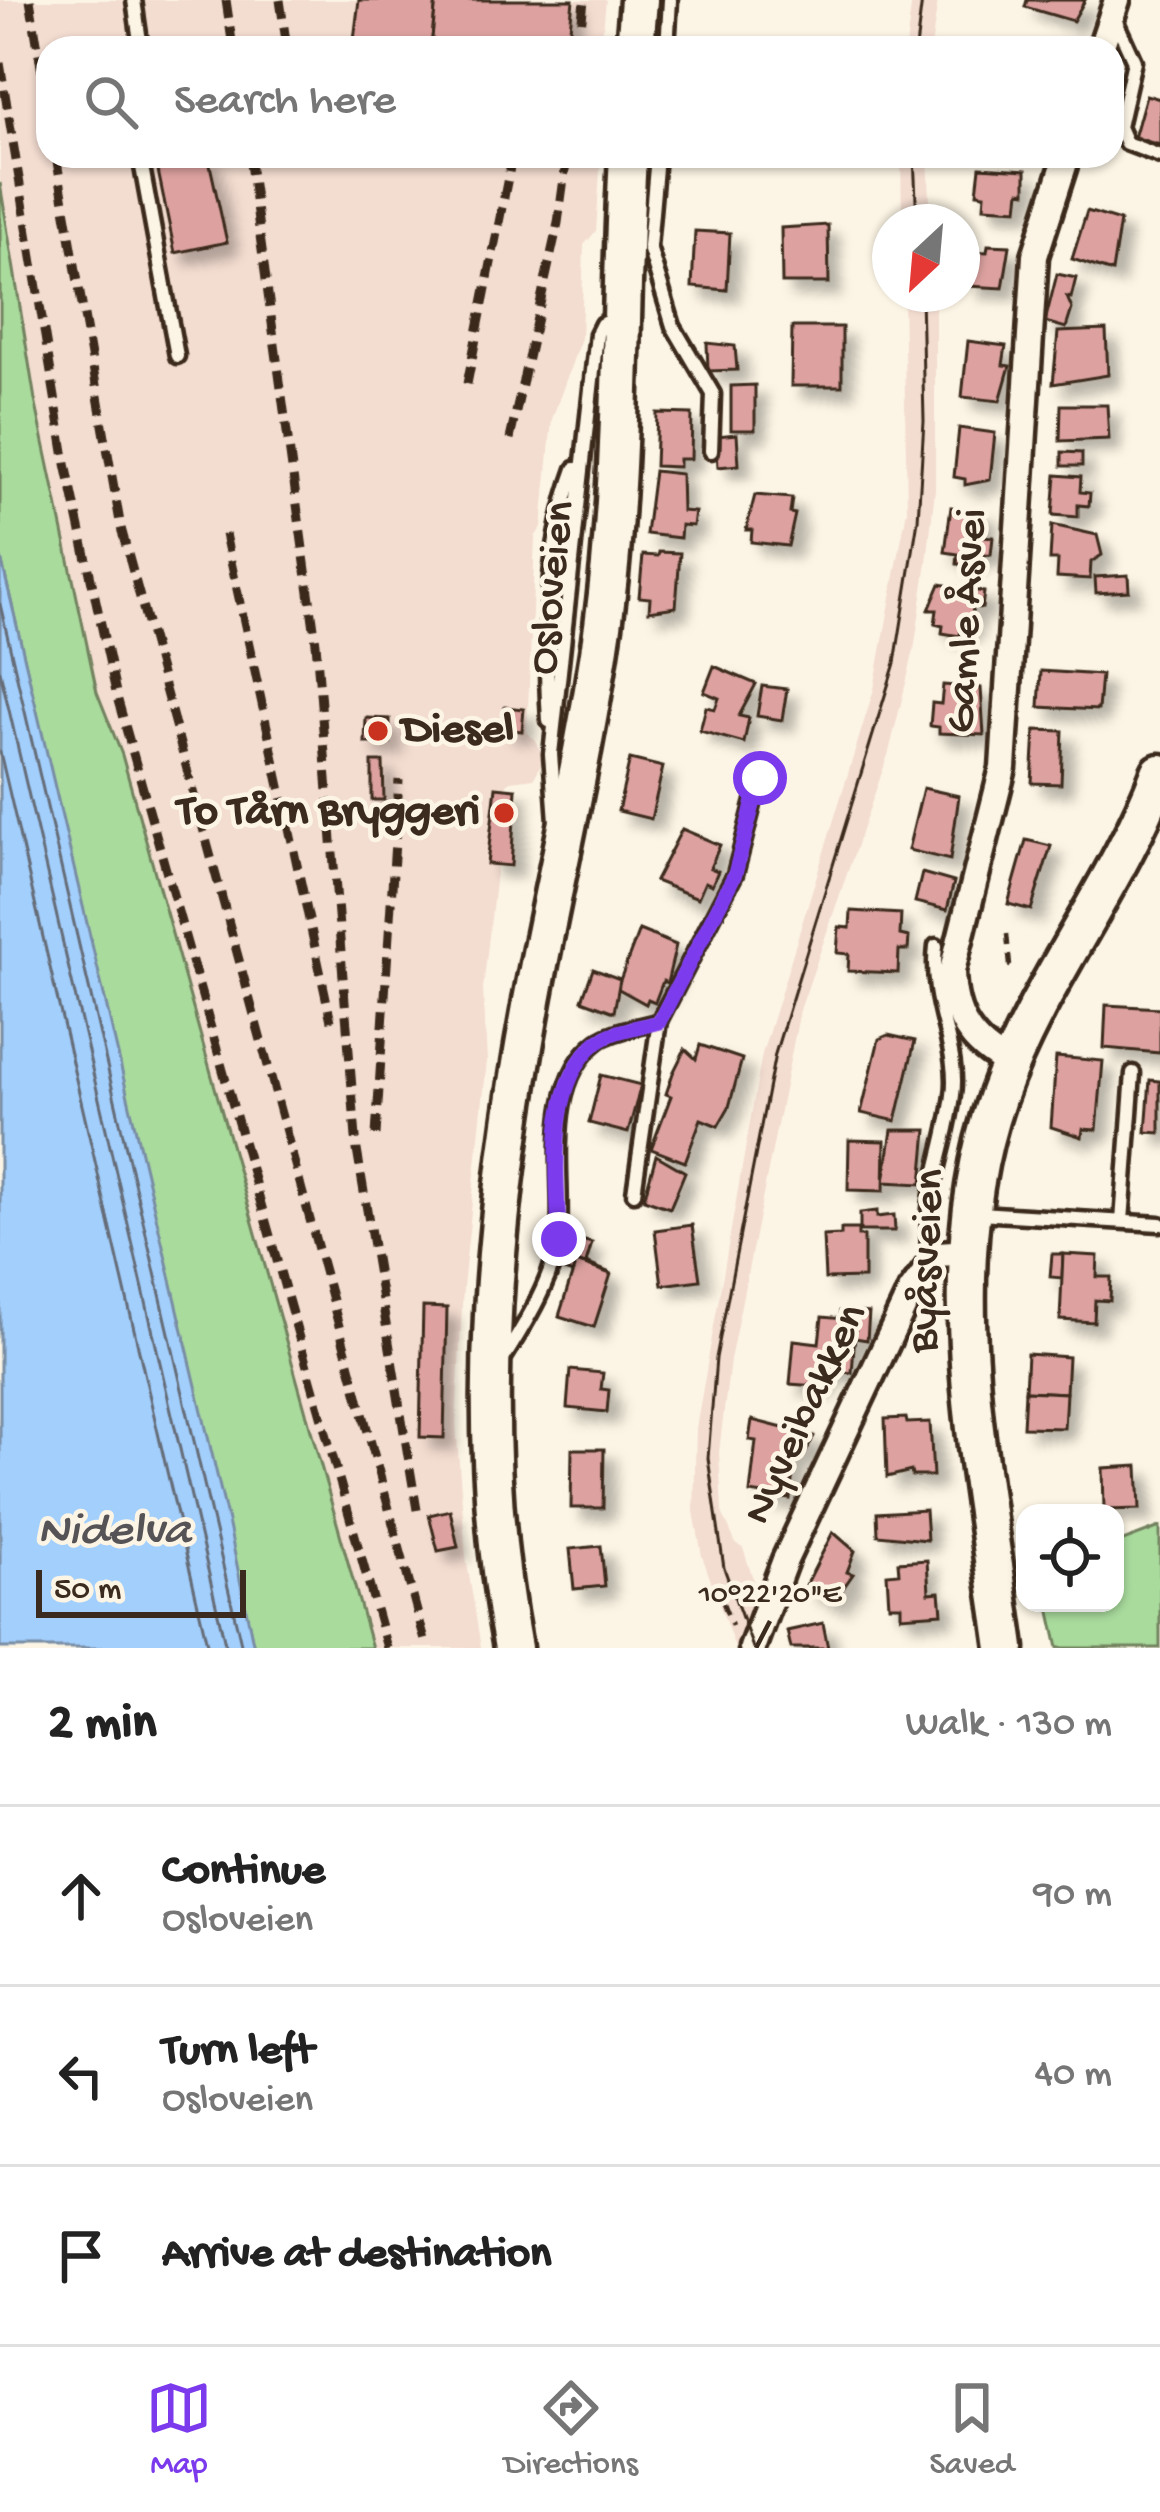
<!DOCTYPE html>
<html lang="en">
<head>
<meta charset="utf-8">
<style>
	body { margin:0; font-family:"Gochi Hand",sans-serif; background:#f2f2f2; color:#222 }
	.controls { position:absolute; right:36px; bottom:36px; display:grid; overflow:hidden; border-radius:24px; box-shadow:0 3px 9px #0004 }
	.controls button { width:108px; height:108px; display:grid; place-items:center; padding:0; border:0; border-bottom:3px solid #e0e0e0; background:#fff; color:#222; font:60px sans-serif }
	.compass { position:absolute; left:872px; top:204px; width:108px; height:108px; border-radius:50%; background:#fff; box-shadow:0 3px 9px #0004; rotate:206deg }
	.scale { position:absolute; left:36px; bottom:30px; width:210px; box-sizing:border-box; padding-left:12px; border:6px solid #3b2a1e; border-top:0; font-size:33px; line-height:42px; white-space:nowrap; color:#3b2a1e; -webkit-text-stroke:9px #fcf5e5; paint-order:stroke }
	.stop { position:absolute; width:36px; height:36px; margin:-27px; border:9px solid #7c3aed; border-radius:50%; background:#fff }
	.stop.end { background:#7c3aed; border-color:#fff; box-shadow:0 3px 12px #0008 }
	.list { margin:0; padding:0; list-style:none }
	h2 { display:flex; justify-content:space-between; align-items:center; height:156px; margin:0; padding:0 48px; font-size:51px }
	h2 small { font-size:39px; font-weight:400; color:#767676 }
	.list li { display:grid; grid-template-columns:78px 1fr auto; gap:36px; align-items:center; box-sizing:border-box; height:180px; padding:0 48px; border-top:3px solid #e0e0e0 }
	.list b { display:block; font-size:45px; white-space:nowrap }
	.list p { margin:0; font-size:39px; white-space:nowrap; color:#767676 }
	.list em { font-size:39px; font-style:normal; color:#767676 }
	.icon { flex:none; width:66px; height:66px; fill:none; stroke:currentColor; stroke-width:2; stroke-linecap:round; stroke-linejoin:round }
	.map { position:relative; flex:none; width:1160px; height:1648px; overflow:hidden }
	.search { position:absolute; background:#fff; box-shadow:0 3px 9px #0004; left:36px; right:36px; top:36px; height:132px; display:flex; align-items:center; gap:30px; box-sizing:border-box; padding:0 42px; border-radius:36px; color:#767676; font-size:45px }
	.sheet { height:696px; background:#fff }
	nav { display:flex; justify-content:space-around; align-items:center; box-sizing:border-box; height:168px; border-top:3px solid #e0e0e0; background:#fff; font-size:33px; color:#767676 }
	nav a { display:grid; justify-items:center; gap:6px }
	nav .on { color:#7c3aed }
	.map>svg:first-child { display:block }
</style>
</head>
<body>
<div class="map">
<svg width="1160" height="1648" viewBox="0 0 1160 1648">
	<defs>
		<filter id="shadow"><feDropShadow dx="11" dy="11" stdDeviation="6" flood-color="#0004"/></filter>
	</defs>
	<rect width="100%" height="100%" fill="#fcf5e5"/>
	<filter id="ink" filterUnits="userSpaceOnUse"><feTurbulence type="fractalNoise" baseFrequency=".00833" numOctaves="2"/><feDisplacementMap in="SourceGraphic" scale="24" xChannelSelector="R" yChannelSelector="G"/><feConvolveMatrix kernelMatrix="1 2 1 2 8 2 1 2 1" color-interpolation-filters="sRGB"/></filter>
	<g filter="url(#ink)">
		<g fill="#f3dcd0">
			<polygon points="0,0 606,0 601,48 48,48 48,156 601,156 596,231 584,245 581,338 552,419 542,527 535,537 527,733 536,740 544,759 534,778 510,781 504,788 489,838 487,863 497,864 483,989 487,1061 463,1287 456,1423 466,1557 481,1648 372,1648 122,755 97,692 35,400 0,183"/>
			<polygon points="912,0 938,0 931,48 906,48"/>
			<polygon points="901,156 928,156 931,222 902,222"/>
			<polygon points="903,294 935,294 935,489 927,562 914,650 889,752 800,1010 730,1360 719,1452 722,1512 736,1544 743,1548 758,1594 750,1617 770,1648 735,1648 702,1556 694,1511 696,1428 762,1054 874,689 907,510"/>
		</g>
		<g fill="#a9db9d" stroke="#72825e" stroke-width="3">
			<polygon points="0,183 35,400 97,692 122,755 372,1648 254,1648 0,554"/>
			<polygon points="1160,1527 1160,1648 1058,1648 1048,1603 1115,1603 1115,1544"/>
		</g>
		<polygon fill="#a3cffd" stroke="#798da4" stroke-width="3" points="0,554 229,1526 254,1648 0,1648"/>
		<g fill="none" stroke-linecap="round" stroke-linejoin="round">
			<g stroke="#656c77" stroke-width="3">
				<polyline points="0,604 242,1648"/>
				<polyline points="0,671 226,1648"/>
				<polyline points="0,752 208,1648"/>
			</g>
		</g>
		<g fill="#dda2a0" stroke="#3b2a1e" stroke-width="3" filter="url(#shadow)">
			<polygon points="359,0 436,0 431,48 353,48"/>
			<polygon points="436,0 573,0 568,48 431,48"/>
			<polygon points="1027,0 1085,0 1073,21 1025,7"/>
			<polygon points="1146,95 1160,99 1160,145 1134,138"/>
			<polygon points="155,156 208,156 227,242 175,253"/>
			<polygon points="980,167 1026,170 1026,192 1020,191 1018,209 984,207 985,194 977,193"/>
			<polygon points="1087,211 1120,221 1112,272 1072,259"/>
			<polygon points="828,225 829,283 782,283 781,228"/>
			<polygon points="695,231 730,233 727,290 692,287"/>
			<polygon points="988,245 1010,246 1003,288 968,286 970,251 987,252"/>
			<polygon points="1057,274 1076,278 1071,298 1067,297 1072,309 1066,328 1045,322"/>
			<polygon points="792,327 842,327 842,386 791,386"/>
			<polygon points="1106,330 1108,375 1053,384 1058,332"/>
			<polygon points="968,341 1006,346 1003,365 1010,366 1000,401 962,397"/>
			<polygon points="707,343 735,346 737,370 708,371"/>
			<polygon points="755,385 755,430 731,430 731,386"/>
			<polygon points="1061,405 1107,405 1109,439 1060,441"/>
			<polygon points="657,413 692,414 691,459 679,459 679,467 655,466"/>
			<polygon points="959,428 995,433 990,480 965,485 965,479 954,477"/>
			<polygon points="737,434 739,465 718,467 716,436"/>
			<polygon points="1062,452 1082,453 1082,466 1062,466"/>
			<polygon points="654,471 681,474 682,511 695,512 693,526 681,525 680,538 646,534"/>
			<polygon points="1056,475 1081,477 1080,492 1090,493 1089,506 1078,505 1078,517 1053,515"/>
			<polygon points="755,495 792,498 790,513 795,514 788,546 751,542 752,530 746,530"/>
			<polygon points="951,507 986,512 983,536 993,537 991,555 970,556 969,566 957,564 958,554 945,552"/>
			<polygon points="1052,525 1097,535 1102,555 1091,562 1090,579 1057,577 1058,560 1050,560"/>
			<polygon points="659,552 680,553 676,607 649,611 650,598 639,597 643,555 658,556"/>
			<polygon points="1128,575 1129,591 1096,593 1095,577"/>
			<polygon points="940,584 984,592 982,608 973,607 970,629 961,628 960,636 942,633 943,626 935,624 937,610 929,610"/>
			<polygon points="714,666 756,684 739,716 749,718 744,743 700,731 706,707 715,709 719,698 704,692"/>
			<polygon points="1041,671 1101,675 1098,710 1039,707"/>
			<polygon points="943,685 981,688 984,735 939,733 939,727 930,726 932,703 941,704"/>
			<polygon points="762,686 787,689 782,720 757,716"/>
			<polygon points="505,707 524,709 522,731 503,729"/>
			<polygon points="366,718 390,719 390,743 365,743"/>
			<polygon points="1035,730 1063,731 1061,784 1032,783"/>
			<polygon points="630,759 663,767 651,819 618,811"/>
			<polygon points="372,762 383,762 384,800 372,800"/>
			<polygon points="496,787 516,789 511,866 487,864"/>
			<polygon points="923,788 959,796 950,860 908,850"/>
			<polygon points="682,829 720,845 710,868 718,871 712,885 705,882 698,898 655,881"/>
			<polygon points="1026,840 1051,846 1031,910 1008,904"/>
			<polygon points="922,873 954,882 947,910 915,902"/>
			<polygon points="851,911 901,914 900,935 909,937 908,950 899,950 898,973 848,971 849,954 837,953 839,927 850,928"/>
			<polygon points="639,930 676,945 667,983 663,981 655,1002 648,999 646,1004 617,988"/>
			<polygon points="593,969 620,979 614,1012 582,1000"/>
			<polygon points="1106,1005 1160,1008 1160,1053 1104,1048"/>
			<polygon points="888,1035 915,1041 896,1121 861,1113 879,1039"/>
			<polygon points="700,1045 742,1059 729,1107 718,1126 701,1119 685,1162 651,1149 671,1096 666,1094 673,1073 685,1049 696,1059"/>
			<polygon points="1056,1057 1103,1061 1097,1130 1083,1129 1082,1137 1051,1127"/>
			<polygon points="601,1075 641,1085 628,1133 589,1123"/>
			<polygon points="1150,1080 1160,1081 1160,1133 1146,1132"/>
			<polygon points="892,1130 927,1130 922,1184 884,1182"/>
			<polygon points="849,1140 885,1141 884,1191 848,1190"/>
			<polygon points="656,1155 685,1172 670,1208 644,1199"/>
			<polygon points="877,1211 877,1217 894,1215 895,1231 860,1231 860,1213"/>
			<polygon points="692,1225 700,1280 662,1285 655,1230"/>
			<polygon points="841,1229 858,1229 858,1236 864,1236 864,1278 825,1279 823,1236 841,1235"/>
			<polygon points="571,1237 592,1243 586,1263 610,1273 576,1262 573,1274 561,1270"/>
			<polygon points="1052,1254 1063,1254 1062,1278 1050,1277"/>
			<polygon points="1063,1254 1098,1256 1097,1277 1111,1277 1110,1301 1095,1300 1094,1322 1060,1320"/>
			<polygon points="576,1262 611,1274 594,1327 559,1316"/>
			<polygon points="423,1307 447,1308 444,1438 420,1437"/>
			<polygon points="840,1311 869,1313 867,1340 855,1338 856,1320 839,1318"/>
			<polygon points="822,1317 856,1320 852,1373 827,1370 826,1382 817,1386 790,1384 794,1340 819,1343"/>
			<polygon points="1027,1354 1068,1357 1066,1393 1025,1391"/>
			<polygon points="570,1370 603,1373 601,1389 609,1390 607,1412 567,1408"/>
			<polygon points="1025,1391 1066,1393 1064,1428 1023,1427"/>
			<polygon points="906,1418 907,1423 930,1422 933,1476 912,1476 911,1471 887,1477 885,1419"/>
			<polygon points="752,1420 814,1436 804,1456 795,1454 790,1499 750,1493 756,1441 749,1440"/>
			<polygon points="572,1449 604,1449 603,1508 571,1508"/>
			<polygon points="1138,1466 1140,1509 1104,1510 1103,1468"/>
			<polygon points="450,1510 458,1547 438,1551 429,1515"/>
			<polygon points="925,1510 927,1540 878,1535 877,1513"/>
			<polygon points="833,1532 855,1551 847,1572 853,1574 834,1601 805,1587"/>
			<polygon points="601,1546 605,1586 574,1589 570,1549"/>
			<polygon points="927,1560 929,1593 940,1592 942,1613 901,1616 901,1605 889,1605 887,1574 899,1573 898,1562"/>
			<polygon points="823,1623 828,1648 791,1648 787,1631"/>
		</g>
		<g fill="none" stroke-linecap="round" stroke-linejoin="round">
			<defs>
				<g id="lane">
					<polyline points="134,0 141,48"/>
					<polyline points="1113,15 1134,61 1119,127 1126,143 1160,156"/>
					<polyline points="667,48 670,0"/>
					<polyline points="140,156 177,356"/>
					<polyline points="657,156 649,247 673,326 713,394 711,451"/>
					<path d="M549,721C544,637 546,548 575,469"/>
					<polyline points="556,821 551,754 597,334 602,324 618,316"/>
					<polyline points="634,1193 659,1021"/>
					<polyline points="979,1213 1160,1224"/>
					<polyline points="1122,1221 1133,1073"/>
					<path d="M930,1263C922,1194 945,1158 953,1095C960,1048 929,1005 936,946"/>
					<path d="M502,1361C524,1326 555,1277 559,1234C564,1175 542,1083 598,1041C613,1030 641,1027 659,1021L735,874L760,778"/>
				</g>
				<g id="street">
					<polyline points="1101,48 1117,0"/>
					<path d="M1011,1065C970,1044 953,1017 952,971L1003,768L1035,256L1067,156"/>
					<polyline points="752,1648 785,1560 911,1291 938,1254 970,1252"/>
				</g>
				<g id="secondary">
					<polyline points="635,48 639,0"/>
					<path d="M513,1648C470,1422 495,1189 539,964C561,852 587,740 603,626C624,472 619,312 628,156"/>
					<path d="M1006,1648C982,1471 936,1272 997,1098C1037,984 1117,887 1160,773"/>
				</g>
			</defs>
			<use href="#lane" stroke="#3b2a1e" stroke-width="21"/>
			<use href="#street" stroke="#3b2a1e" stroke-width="33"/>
			<use href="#secondary" stroke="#3b2a1e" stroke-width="45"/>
			<g stroke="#3b2a1e" stroke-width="4.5" stroke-dasharray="12 9" stroke-linecap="butt">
				<polyline points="1007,934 1010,966 1018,971"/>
				<polyline points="723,1603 732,1626"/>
			</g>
			<use href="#lane" stroke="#fcf5e5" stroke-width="12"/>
			<use href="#street" stroke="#fcf5e5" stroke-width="24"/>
			<use href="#secondary" stroke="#fcf5e5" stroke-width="36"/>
			<g stroke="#3b2a1e" stroke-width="3">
				<polyline points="916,48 922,0"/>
				<polyline points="914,156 917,222"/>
				<polyline points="753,1648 724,1568 708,1458 716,1358 775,1054 895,663 918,520 924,421 921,294"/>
			</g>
			<g stroke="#3b2a1e" stroke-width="9" stroke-dasharray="18 9" stroke-linecap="butt">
				<polyline points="30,0 48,109"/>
				<polyline points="226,0 233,48"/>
				<polyline points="280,0 287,48"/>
				<polyline points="579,48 584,0"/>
				<polyline points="0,63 66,464 117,697 387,1648"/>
				<polyline points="56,156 121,528 427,1648"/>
				<polyline points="249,156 316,643 357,1150 417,1510"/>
				<polyline points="467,384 512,157"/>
				<polyline points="510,439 558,223 567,156"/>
				<polyline points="225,534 331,1021"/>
				<polyline points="376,1135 399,780"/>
			</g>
		</g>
	</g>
	<g fill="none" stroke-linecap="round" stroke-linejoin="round" filter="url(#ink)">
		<path stroke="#7c3aed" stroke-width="15" d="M559,1239C558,1180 545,1084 597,1042C612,1030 641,1027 659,1022L735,874L760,778"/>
	</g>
	<path fill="none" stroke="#3b2a1e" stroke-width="4.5" d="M756,1648L770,1621"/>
	<g fill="#c8321e" stroke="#fcf5e5" stroke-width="4.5">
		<circle cx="378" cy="731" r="12"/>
		<circle cx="504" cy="813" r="12"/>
	</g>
	<g text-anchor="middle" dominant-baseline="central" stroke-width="9" stroke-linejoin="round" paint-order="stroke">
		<g font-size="45" fill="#3b2a1e" stroke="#fcf5e5">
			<text transform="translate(554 588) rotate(-84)">Osloveien</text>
			<text transform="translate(969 621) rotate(-87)">Gamle Åsvei</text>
			<text transform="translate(929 1261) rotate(-88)">Byåsveien</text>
			<text transform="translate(807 1415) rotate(-65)">Nyveibakken</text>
		</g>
		<g font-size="45" font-weight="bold" fill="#3b2a1e" stroke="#fcf5e5" text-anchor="start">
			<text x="402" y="731">Diesel</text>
			<text x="480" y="813" text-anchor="end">To Tårn Bryggeri</text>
		</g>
		<g font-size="48" font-style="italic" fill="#555356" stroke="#fcf5e5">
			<text x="114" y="1533">Nidelva</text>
		</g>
	</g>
	<g font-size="30" text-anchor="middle" fill="#3b2a1e" stroke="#fcf5e5" stroke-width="9" stroke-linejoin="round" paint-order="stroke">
		<text x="770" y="1602">10°22'20"E</text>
	</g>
</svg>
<div class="controls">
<button><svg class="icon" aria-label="locate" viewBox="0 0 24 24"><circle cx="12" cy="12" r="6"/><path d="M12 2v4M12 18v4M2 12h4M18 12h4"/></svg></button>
</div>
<svg class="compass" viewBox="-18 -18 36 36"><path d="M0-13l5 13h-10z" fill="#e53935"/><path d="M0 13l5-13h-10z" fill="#767676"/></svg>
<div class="scale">50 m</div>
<div class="stop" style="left:760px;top:778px"></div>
<div class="stop end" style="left:559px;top:1239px"></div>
<div class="search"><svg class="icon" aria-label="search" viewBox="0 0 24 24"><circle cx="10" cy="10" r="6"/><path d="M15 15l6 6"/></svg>Search here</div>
</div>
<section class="sheet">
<h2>2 min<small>Walk · 130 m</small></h2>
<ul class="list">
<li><svg class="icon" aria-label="ahead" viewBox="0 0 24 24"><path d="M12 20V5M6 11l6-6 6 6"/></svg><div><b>Continue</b><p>Osloveien</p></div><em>90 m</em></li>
<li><svg class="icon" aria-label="left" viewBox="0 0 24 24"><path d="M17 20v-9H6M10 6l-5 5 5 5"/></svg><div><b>Turn left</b><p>Osloveien</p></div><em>40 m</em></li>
<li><svg class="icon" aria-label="arrive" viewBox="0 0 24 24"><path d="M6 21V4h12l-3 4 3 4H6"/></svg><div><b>Arrive at destination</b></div></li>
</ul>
</section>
<nav>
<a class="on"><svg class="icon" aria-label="map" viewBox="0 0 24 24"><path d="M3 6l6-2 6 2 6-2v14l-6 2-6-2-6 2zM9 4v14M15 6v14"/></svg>Map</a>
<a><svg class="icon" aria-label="directions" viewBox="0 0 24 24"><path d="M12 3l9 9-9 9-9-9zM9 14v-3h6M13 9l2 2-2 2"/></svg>Directions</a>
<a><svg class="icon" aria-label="saved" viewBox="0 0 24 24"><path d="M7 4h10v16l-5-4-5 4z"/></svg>Saved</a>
</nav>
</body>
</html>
